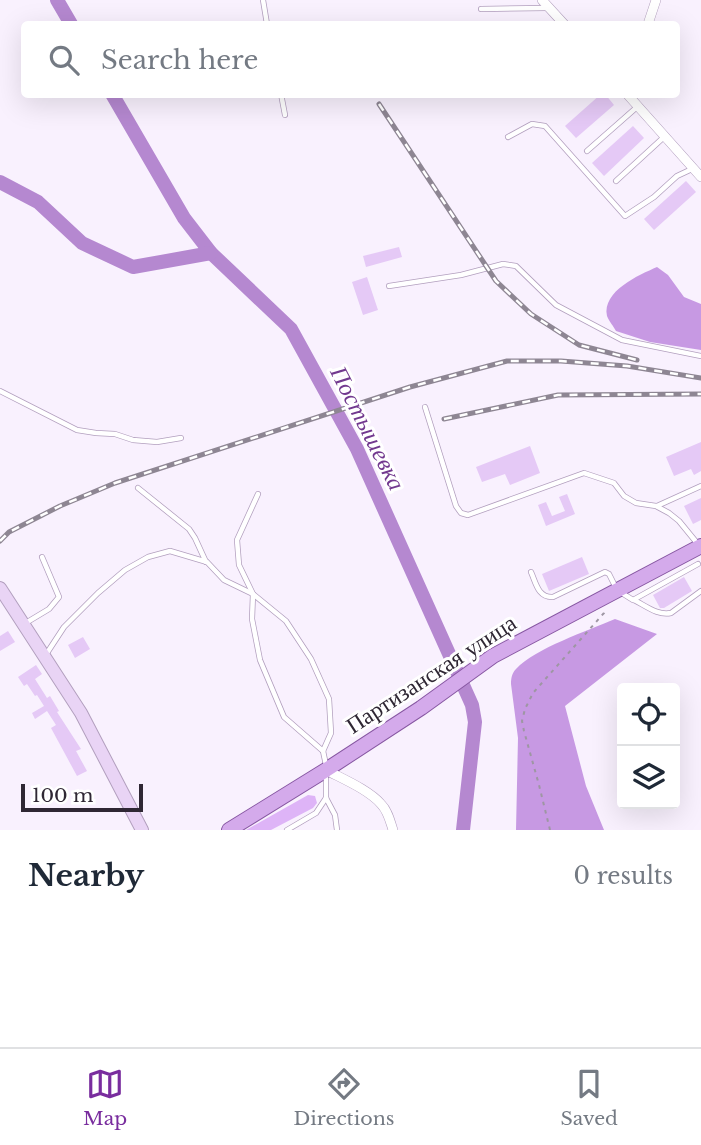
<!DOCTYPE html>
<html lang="en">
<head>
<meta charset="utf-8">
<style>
	body { margin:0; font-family:"Libre Baskerville",serif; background:#f2f2f3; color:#1f2937 }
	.controls { position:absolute; right:21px; bottom:21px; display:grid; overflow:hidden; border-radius:7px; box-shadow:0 7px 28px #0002 }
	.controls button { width:63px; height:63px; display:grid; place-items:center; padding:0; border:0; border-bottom:2px solid #e0e1e3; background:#fff; color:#1f2937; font:35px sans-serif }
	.scale { position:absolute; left:21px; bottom:18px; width:122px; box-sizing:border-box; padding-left:7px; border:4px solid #2f2734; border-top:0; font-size:19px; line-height:24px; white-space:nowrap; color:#2f2734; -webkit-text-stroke:5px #fff; paint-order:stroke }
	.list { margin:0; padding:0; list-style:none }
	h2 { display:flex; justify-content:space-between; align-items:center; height:91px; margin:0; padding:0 28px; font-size:30px }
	h2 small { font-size:23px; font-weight:400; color:#747a83 }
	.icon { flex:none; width:38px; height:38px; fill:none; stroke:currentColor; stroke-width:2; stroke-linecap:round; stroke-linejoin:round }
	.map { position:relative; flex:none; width:701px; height:830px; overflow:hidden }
	.search { position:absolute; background:#fff; box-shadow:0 7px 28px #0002; left:21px; right:21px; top:21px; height:77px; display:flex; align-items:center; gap:18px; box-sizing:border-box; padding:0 24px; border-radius:7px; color:#747a83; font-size:26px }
	.sheet { height:217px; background:#fff }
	nav { display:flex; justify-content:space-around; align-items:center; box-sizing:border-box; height:98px; border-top:2px solid #e0e1e3; background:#fff; font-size:19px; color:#747a83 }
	nav a { display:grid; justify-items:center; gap:4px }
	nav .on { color:#792d9e }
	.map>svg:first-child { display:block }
</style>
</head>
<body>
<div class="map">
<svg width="701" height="830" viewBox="0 0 701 830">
	<rect width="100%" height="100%" fill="#f9f1fe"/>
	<polygon fill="#deb4f7" points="308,795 315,796 317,803 313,808 271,830 246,830"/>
	<g fill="#c799e3">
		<path d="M657,267L668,275L684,297L701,304V350L650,342L616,331C614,327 609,321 607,316C602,291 639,275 657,267Z"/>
		<path d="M615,619L657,634L565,706L586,786L604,830H516L518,738L511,684C511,678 512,673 516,669C536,648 587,631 615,619Z"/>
	</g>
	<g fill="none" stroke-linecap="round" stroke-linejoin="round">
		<g stroke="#b588d0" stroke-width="14">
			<polyline points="57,0 71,24"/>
			<polyline points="112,94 184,218 211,253 291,329 357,449 472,705 475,722 463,830"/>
			<polyline points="0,182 38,202 82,243 133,267 211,253"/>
		</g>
	</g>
	<g fill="#e5c9f6">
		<polygon points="601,94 605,94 614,105 576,138 565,126"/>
		<polygon points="633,126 644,138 604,176 592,163"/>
		<polygon points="686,181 696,192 654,230 644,219"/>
		<polygon points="399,247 402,257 366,267 363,256"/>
		<polygon points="367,277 378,310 363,315 352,282"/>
		<polygon points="701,442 701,471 694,475 691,469 674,476 666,457"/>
		<polygon points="530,446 540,473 510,485 505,474 482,482 476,467"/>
		<polygon points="567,494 575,514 546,526 538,505 546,502 552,516 565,511 559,497"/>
		<polygon points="701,498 701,520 693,524 684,506"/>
		<polygon points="582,557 589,574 549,591 542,574"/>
		<polygon points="684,577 692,591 664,608 660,608 653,595"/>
		<polygon points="8,631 15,642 0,651 0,636"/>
		<polygon points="83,637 90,649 75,658 68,645"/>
		<polygon points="36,665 42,674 35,679 47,698 50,696 59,711 57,712 81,749 76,751 87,771 77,776 51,728 56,725 47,711 35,719 32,713 44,706 37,695 35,696 27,684 24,686 18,677"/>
	</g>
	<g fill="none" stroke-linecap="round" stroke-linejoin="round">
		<defs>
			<g id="lane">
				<polyline points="263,0 267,24"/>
				<polyline points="481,9 547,8"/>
				<polyline points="281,94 285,115"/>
				<polyline points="508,137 532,124 545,126 625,216 654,197 677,176 692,169"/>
				<polyline points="587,151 637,107"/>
				<polyline points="616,181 664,137"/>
				<polyline points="389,286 461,275 503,264 516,266 556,305 622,340 701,356"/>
				<polyline points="0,391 77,430 96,433 115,434 133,440 157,442 181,438"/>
				<polyline points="425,407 456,506 461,513 468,515 584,473 614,483 624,496 636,503 656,506 669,513 679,521 697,543"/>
				<polyline points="138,488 189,529 195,538 206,562"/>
				<polyline points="258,494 237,540 239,565 253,594 252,619 260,660 284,717 323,751 326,765"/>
				<polyline points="657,506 701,486"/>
				<path d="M531,572C536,583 538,598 553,597L605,572L609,574L617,590L633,600L698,564"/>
				<path d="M634,600C646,606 658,616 671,613L701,591"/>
				<polyline points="24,624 49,609 59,597 42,557"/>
				<polyline points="45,656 64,627 98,593 125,570 148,557 170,551 207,562 224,580 253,594 286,621 311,659 329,699 331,733 323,751"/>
				<polyline points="326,774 326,798 335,815 337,830"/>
				<polyline points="287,830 316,813 326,798"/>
			</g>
			<g id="street">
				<polyline points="542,0 564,24"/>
				<polyline points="648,24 656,0"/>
				<polyline points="627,94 701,177"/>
				<path d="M326,770C343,779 369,790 381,804C388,811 390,821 393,830"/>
			</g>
			<polyline id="secondary" points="0,588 81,713 142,830"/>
			<polyline id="primary" points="229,830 326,770 421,708 493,656 701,546"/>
		</defs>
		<use href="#lane" stroke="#b29fbe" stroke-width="6"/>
		<use href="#street" stroke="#b29fbe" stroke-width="10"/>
		<use href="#secondary" stroke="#b29fbe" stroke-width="14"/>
		<use href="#primary" stroke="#8757a2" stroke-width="16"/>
		<polyline stroke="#9e96a3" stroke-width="2" stroke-dasharray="3.5 5" stroke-linecap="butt" points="550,830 539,785 524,731 522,721 525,709 533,693 604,613 605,608"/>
		<use href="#lane" stroke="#fff" stroke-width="4.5"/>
		<use href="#street" stroke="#fff" stroke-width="9"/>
		<use href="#secondary" stroke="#e9d4f5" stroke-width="12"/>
		<use href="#primary" stroke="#d4aaeb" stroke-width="14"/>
		<defs>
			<g id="rail">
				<polyline points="379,104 496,281 531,314 579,345 637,360"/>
				<polyline points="444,419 558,395 701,394"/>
				<polyline points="0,541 9,532 60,506 115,483 410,387 507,361 561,361 627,366 701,378"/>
			</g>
		</defs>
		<use href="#rail" stroke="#8e8693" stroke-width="5"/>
		<use href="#rail" stroke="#fff" stroke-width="2.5" stroke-dasharray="8" stroke-linecap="butt"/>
	</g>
	<g text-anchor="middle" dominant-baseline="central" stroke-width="6" stroke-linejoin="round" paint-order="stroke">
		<g font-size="23" fill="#2f2734" stroke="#fff">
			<text transform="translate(431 674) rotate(-33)">Партизанская улица</text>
		</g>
		<g font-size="24" font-style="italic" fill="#72398f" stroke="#fff">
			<text transform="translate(368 428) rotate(63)">Постышевка</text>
		</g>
	</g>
</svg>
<div class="controls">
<button><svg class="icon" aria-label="locate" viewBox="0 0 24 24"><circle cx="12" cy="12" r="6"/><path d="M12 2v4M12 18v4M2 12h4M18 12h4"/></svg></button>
<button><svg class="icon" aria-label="layers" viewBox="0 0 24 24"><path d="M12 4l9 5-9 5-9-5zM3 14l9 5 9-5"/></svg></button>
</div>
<div class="scale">100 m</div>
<div class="search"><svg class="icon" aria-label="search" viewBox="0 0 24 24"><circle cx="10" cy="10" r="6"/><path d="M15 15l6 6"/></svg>Search here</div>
</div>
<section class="sheet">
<h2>Nearby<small>0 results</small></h2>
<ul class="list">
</ul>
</section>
<nav>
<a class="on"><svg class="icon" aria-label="map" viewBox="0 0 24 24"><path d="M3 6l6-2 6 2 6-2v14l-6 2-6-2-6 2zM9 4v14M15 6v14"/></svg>Map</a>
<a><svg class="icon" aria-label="directions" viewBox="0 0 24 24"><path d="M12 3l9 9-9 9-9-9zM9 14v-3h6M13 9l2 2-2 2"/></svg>Directions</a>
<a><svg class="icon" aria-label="saved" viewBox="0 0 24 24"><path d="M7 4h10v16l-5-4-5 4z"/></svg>Saved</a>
</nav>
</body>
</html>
